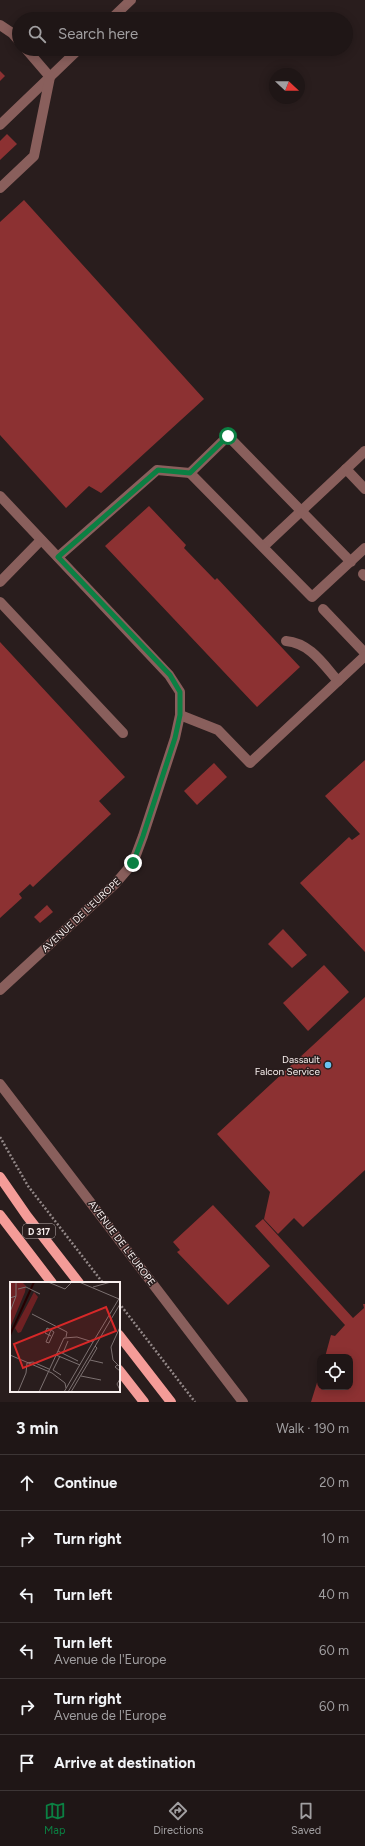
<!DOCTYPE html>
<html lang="en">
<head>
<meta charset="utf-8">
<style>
	body { margin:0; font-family:Figtree,sans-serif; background:#2c2323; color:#f1f3f6 }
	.controls { position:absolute; right:12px; bottom:12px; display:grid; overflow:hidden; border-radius:8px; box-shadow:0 2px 10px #0003 }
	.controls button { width:36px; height:36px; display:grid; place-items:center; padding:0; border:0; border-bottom:1px solid #3c3535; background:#1f1616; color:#f1f3f6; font:20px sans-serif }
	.compass { position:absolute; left:269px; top:68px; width:36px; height:36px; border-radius:50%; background:#1f1616; box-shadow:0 2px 10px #0003; rotate:112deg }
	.stop { position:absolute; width:12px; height:12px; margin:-9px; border:3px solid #0b8043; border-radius:50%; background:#fff }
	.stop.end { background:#0b8043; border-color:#fff; box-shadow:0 1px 4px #0008 }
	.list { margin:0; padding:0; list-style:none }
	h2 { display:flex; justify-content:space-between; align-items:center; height:52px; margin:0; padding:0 16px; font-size:17px }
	h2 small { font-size:13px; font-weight:400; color:#a19fa1 }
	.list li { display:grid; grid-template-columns:26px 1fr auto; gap:12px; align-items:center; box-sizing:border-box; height:56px; padding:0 16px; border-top:1px solid #3c3535 }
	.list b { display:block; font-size:15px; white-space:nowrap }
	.list p { margin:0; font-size:13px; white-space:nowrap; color:#a19fa1 }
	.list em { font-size:13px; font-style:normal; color:#a19fa1 }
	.icon { flex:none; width:22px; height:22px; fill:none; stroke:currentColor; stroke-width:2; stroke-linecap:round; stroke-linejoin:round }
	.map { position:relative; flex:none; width:365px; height:1402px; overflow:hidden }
	.search { position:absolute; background:#1f1616; box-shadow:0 2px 10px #0003; left:12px; right:12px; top:12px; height:44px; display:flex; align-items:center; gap:10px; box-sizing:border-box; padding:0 14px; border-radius:22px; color:#a19fa1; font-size:15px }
	.sheet { height:388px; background:#1f1616 }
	nav { display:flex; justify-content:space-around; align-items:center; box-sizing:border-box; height:56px; border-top:1px solid #3c3535; background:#1f1616; font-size:11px; color:#a19fa1 }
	nav a { display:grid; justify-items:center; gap:2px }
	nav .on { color:#0b8043 }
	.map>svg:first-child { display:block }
</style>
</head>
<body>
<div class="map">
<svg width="365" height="1402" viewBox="0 0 365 1402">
	<rect width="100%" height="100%" fill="#291d1d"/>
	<g fill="#8c3132">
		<polygon points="0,71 5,76 0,81"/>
		<polygon points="7,134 17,144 0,160 0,141"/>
		<polygon points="24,200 204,399 101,493 89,486 66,508 0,435 0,222"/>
		<polygon points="149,506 186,545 184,548 215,580 217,578 300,667 257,707 105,546"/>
		<polygon points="0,642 125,777 99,801 111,814 33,887 30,884 19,894 22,898 0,918"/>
		<polygon points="365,760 365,952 300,883 349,837 352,840 360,834 325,796"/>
		<polygon points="214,763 227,777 197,805 184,791"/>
		<polygon points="47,905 53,912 40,923 34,917"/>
		<polygon points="283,929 307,955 292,968 268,944"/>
		<polygon points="324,965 349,992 308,1031 283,1003"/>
		<polygon points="365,997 365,1170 303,1227 294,1218 278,1234 264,1219 270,1192 217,1134"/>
		<polygon points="213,1205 270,1266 228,1305 177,1252 180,1250 173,1242"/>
		<polygon points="263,1219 353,1318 364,1308 363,1304 365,1304 365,1402 311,1402 320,1373 320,1387 350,1387 350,1357 325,1357 331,1335 335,1336 345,1325 255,1226"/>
	</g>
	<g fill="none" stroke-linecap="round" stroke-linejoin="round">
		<g stroke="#938888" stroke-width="2.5" stroke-dasharray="2 2" stroke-linecap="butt">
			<polyline points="0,1137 28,1186 103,1283"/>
			<polyline points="119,1303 195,1402"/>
		</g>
		<g stroke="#895f5c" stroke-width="10">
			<polyline points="111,19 131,0"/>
			<polyline points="0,25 12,33 19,41"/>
			<polyline points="0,125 79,49"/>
			<polyline points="0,188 34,156 50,77 26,49"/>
			<polyline points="346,469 365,451"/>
			<polyline points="264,546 346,469 365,489"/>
			<polyline points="58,557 157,470 190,473"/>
			<polyline points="351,562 228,436 190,473 312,597 365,548"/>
			<polyline points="363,574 365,576"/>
			<polyline points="0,582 41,540"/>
			<polyline points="0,602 123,733"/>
			<polyline points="323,609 365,653"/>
			<path d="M286,641C310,643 323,664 338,681"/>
			<polyline points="180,715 218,730 250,763 365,656"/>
		</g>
		<g stroke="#895f5c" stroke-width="10">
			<polyline points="0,496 169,675 180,692 180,715 175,738 143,836 133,863 115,884 0,990"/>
			<polyline points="0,1084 243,1402"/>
		</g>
		<g stroke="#f49c98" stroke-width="10">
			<polyline points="0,1177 27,1216 79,1283"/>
			<polyline points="0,1215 52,1283"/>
			<polyline points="119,1335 171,1402"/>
			<polyline points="119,1370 144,1402"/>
		</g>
	</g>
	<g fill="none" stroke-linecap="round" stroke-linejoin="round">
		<polyline stroke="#0b8043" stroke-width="5" points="133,863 143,836 175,738 180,715 180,692 170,675 58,557 158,470 190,473 228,436"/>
	</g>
	<circle fill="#6ac3f1" stroke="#291d1d" stroke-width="1.5" cx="328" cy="1065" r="4"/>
	<g text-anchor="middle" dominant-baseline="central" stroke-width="3" stroke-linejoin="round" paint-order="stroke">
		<rect fill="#291d1d" stroke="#bab0af" stroke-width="1" x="23" y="1224" width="32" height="14" rx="3"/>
		<g font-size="9" font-weight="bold" fill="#f8efee">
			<text x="39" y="1231">D 317</text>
		</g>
		<g font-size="10" fill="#f8efee" stroke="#291d1d">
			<text transform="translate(81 915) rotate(-43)">AVENUE DE L'EUROPE</text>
			<text transform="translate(122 1243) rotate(53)">AVENUE DE L'EUROPE</text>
		</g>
		<g font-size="10" fill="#f8efee" stroke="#291d1d" text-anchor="end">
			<text x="320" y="1059">Dassault<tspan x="320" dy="12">Falcon Service</tspan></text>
		</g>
	</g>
	<g transform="translate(10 1282)">
		<rect width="110" height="110" fill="#291d1d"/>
		<path d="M12,0L16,4L15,10L0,46V1ZM24,10L28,15L11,50L8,51L5,46Z" fill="#6e2123"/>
		<path fill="none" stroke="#260001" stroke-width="2" d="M0,53L24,0"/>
		<path fill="none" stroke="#7c7171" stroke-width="1" d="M38,0L55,7L62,0M69,0L109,17M83,5L101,0M8,7L16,5L30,12M0,16L6,14V0M0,30L6,14M22,32L57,50L56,55M41,48L44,50L39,61L36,60ZM41,54L35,51L37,46L41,48M48,69L68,79M53,71L58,59M0,73L42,91L55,101L56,106M46,73L70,83M50,74L43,88L51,93M80,78L93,81M108,83L103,78L101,65L110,45M110,84L107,83L105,85L110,89M71,94L91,98M110,97L107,102L110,108M8,110L16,91L17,81L23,80L39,87M29,110L54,56L67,55L83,60L110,15M54,110L83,60M58,110L110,22M61,110L87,66L85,64"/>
		<path fill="#d62828" fill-opacity="0.15" stroke="#d62828" stroke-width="2" d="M96,25L106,49L13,86L4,62Z"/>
		<rect width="110" height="110" fill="none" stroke="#f8efee" stroke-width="2"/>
	</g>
</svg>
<div class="controls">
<button><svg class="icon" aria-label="locate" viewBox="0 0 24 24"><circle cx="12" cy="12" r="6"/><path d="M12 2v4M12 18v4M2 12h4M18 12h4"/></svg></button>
</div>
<svg class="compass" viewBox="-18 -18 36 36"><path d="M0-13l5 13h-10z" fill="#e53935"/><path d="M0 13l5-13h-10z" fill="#a19fa1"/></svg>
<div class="stop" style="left:228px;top:436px"></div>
<div class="stop end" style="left:133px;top:863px"></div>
<div class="search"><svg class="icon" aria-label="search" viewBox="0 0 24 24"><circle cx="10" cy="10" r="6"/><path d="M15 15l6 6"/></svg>Search here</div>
</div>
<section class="sheet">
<h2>3 min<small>Walk · 190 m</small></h2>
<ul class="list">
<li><svg class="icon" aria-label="ahead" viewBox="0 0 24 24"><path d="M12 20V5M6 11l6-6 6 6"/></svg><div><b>Continue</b></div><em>20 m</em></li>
<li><svg class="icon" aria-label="right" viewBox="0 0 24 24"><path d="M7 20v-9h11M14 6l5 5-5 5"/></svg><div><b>Turn right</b></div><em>10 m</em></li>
<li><svg class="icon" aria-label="left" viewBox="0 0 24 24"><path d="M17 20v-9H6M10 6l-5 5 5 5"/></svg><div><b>Turn left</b></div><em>40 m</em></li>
<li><svg class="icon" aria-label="left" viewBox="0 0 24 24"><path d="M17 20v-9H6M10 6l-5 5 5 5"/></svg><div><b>Turn left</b><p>Avenue de l'Europe</p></div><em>60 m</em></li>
<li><svg class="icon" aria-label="right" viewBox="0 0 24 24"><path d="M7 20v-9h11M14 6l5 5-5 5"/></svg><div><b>Turn right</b><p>Avenue de l'Europe</p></div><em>60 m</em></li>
<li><svg class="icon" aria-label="arrive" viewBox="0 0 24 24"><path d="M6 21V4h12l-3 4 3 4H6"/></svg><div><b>Arrive at destination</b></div></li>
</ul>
</section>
<nav>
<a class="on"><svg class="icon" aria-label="map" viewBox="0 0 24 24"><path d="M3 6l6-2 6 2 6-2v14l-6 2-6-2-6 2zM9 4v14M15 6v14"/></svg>Map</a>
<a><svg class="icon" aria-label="directions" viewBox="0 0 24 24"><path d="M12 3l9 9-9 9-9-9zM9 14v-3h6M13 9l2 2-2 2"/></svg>Directions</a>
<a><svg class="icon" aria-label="saved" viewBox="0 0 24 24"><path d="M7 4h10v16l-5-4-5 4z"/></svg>Saved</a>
</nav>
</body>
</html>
